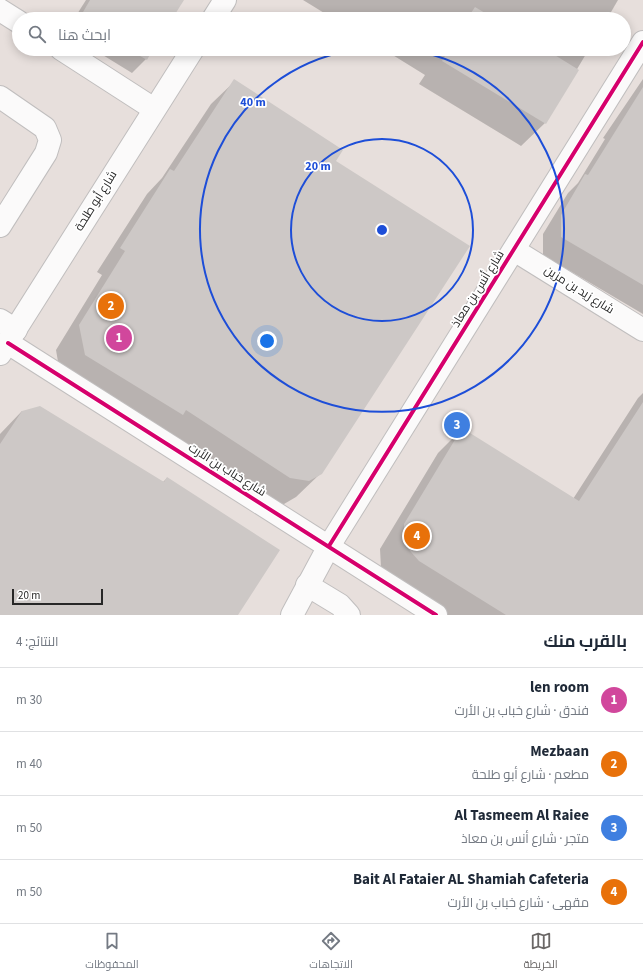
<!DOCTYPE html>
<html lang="ar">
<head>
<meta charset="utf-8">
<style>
	body { margin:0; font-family:"Source Sans 3",Cairo,sans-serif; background:#f2f2f3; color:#1f2937; direction:rtl }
	.scale { position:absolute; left:12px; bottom:10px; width:91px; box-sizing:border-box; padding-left:4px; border:2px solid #272727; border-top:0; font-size:11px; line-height:14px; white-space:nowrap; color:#272727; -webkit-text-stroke:3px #fff; paint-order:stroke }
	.you { position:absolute; left:267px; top:341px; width:14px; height:14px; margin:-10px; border:3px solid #fff; border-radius:50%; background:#1a73e8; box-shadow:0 0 0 6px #1a73e833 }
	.badge { display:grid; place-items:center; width:26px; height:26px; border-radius:50%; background:#6a6766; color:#fff; font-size:13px; font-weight:700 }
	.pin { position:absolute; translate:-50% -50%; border:2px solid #fff; box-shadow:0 1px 4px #0006 }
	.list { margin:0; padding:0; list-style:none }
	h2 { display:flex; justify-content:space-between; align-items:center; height:52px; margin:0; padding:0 16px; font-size:17px }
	h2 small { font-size:13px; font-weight:400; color:#747a83 }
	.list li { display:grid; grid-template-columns:26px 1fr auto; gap:12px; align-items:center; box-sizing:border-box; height:64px; padding:0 16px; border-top:1px solid #e0e1e3 }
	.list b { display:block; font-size:15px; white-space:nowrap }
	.list p { margin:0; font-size:13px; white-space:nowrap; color:#747a83 }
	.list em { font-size:13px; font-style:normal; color:#747a83 }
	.icon { flex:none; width:22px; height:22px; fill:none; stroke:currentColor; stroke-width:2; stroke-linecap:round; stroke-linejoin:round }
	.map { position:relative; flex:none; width:643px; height:615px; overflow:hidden; direction:ltr }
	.search { position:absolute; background:#fff; box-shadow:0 2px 10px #0003; left:12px; right:12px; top:12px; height:44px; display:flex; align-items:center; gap:10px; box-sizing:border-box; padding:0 14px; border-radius:22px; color:#747a83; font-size:15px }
	.sheet { height:308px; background:#fff }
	nav { display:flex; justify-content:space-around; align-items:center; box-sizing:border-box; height:56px; border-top:1px solid #e0e1e3; background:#fff; font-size:11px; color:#747a83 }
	nav a { display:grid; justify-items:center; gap:2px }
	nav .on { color:#6a6766 }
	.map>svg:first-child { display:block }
</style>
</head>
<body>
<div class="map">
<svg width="643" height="615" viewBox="0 0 643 615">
	<rect width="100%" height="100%" fill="#e7dfdc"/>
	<g fill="#0003">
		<polygon points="86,0 183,0 171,19 74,19"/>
		<polygon points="303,0 618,0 607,19 334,19"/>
		<polygon points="93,49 152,49 146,59 132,73"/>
		<polygon points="383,49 589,49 545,123 521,146 419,84 425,75"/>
		<polygon points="643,79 643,314 543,255 543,234 568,193 578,183 605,139 603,138"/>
		<polygon points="235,81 334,161 321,473 296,497 284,504 266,502 61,379 56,350 102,275 97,272 147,194 162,178 211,104"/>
		<polygon points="643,393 643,615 444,615 381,568 380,549 438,453 462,429 573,499 638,398"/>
		<polygon points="22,411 163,482 167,478 237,615 0,615 0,434"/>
	</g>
	<g fill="#cdc8c6">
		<polygon points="90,0 184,0 172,19 79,19"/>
		<polygon points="475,7 495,19 467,19"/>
		<polygon points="128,49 153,49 147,60"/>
		<polygon points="449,49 545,49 579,70 546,124 442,61"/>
		<polygon points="234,79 343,150 336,161 470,246 322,474 309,481 290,478 186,410 183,415 85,355 79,325 125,251 120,248 170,169 174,171"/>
		<polygon points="643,87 643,285 561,237 561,215 585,174 588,175"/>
		<polygon points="643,402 643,615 506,615 419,561 404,544 404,524 462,428 579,501"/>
		<polygon points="40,406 164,482 167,477 280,550 238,615 0,615 0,444 22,411"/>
	</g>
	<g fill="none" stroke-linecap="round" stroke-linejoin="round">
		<defs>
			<g id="minor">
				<polyline points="0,10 19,22"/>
				<polyline points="213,19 225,0"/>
				<polyline points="61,49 154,109"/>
				<polyline points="0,97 45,128 50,140 46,153 0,226"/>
				<polyline points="514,250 643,330"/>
				<polyline points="0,320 16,330"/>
				<polyline points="8,343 436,615"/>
				<polyline points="0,354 193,49"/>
				<polyline points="307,585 340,605 349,615"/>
				<polyline points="292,615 329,546 643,42"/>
			</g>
		</defs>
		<use href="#minor" stroke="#c0bebe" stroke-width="24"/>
		<use href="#minor" stroke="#fbfafa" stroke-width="22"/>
		<defs>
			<g id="cycleway">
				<polyline points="8,343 436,615"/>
				<polyline points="329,546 643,42"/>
			</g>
		</defs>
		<use href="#cycleway" stroke="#fff" stroke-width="6"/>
		<use href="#cycleway" stroke="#d6006c" stroke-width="4"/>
	</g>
	<g fill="none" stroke="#1d4ed8" stroke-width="2">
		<circle cx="382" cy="230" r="91"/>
		<path d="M403 49A182 182 0 1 1 361 49"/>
	</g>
	<g text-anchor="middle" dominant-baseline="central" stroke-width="3.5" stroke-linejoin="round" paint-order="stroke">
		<g font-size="12" fill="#272727" stroke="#fff">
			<text transform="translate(96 201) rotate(-58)">شارع أبو طلحة</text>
			<text transform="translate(478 289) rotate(-58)">شارع أنس بن معاذ</text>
			<text transform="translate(579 290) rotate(32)">شارع زيد بن مزين</text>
			<text transform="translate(227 470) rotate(32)">شارع خباب بن الأرت</text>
		</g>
	</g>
	<circle cx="382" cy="230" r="6" fill="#1d4ed8" stroke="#fff" stroke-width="2"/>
	<g font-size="12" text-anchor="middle" font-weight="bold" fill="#1d4ed8" stroke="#fff" stroke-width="3.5" stroke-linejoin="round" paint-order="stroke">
		<text x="253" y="106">40 m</text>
		<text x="318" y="170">20 m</text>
	</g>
</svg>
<div class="scale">20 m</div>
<div class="you"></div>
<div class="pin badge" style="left:119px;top:338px;background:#d1479c">1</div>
<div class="pin badge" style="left:111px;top:306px;background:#e8710a">2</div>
<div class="pin badge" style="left:457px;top:425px;background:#3f7fe0">3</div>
<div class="pin badge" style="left:417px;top:536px;background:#e8710a">4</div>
<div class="search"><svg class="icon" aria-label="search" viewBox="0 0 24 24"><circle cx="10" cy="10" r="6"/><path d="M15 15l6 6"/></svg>ابحث هنا</div>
</div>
<section class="sheet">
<h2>بالقرب منك<small>النتائج: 4</small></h2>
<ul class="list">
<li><span class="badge" style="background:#d1479c">1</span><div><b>len room</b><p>فندق · شارع خباب بن الأرت</p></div><em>30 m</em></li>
<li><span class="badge" style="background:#e8710a">2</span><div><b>Mezbaan</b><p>مطعم · شارع أبو طلحة</p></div><em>40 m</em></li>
<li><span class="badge" style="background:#3f7fe0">3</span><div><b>Al Tasmeem Al Raiee</b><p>متجر · شارع أنس بن معاذ</p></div><em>50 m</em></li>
<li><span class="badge" style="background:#e8710a">4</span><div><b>Bait Al Fataier AL Shamiah Cafeteria</b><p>مقهى · شارع خباب بن الأرت</p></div><em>50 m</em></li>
</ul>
</section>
<nav>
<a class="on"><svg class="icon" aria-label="map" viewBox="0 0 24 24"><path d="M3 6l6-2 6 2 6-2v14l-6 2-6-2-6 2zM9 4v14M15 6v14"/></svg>الخريطة</a>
<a><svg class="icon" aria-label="directions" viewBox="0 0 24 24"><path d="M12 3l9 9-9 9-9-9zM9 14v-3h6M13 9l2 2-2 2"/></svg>الاتجاهات</a>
<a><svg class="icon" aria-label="saved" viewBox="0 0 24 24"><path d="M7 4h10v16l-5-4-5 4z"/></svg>المحفوظات</a>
</nav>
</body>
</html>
